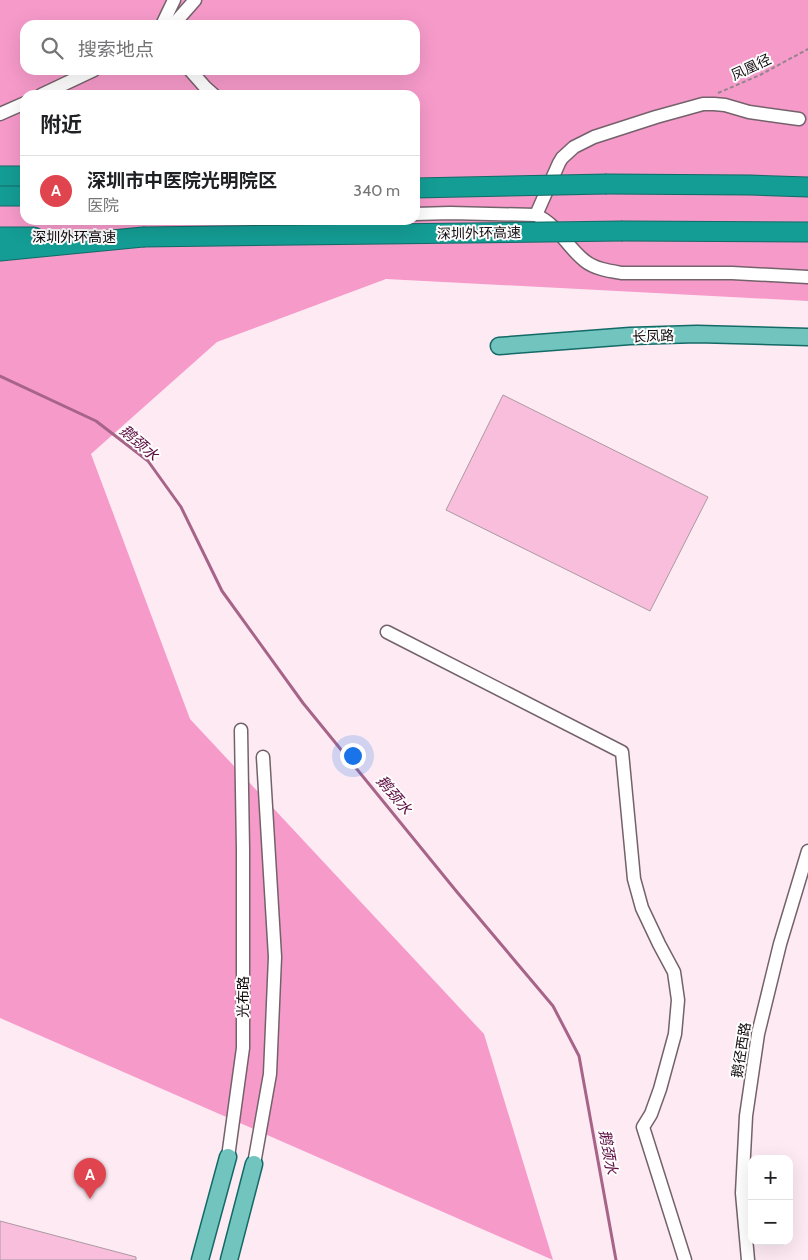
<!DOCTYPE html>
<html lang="zh">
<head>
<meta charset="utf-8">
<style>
	body { margin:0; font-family:Cabin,"Noto Sans SC",sans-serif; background:#f2f2f2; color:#202124 }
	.controls { position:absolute; right:15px; bottom:15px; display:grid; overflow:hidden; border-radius:10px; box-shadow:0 5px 20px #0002 }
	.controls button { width:45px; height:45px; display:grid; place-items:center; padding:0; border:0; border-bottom:1px solid #e0e0e0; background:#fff; color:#202124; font:25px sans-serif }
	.you { position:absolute; left:352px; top:755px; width:18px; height:18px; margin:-12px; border:4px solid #fff; border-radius:50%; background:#1a73e8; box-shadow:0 0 0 8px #1a73e833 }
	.badge { display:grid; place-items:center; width:32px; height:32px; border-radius:50%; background:#7c3aed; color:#fff; font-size:16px; font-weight:700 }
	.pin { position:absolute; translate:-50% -41px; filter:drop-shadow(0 1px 2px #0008) }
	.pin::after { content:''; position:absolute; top:26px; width:18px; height:15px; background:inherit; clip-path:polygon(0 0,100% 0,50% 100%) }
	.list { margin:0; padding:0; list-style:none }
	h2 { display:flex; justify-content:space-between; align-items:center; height:65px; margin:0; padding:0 20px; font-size:21px }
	h2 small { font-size:16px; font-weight:400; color:#757577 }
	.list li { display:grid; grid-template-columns:32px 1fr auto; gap:15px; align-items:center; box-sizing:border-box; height:70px; padding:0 20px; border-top:1px solid #e0e0e0 }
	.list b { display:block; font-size:19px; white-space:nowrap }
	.list p { margin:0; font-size:16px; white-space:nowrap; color:#757577 }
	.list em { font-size:16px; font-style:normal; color:#757577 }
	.icon { flex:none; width:28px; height:28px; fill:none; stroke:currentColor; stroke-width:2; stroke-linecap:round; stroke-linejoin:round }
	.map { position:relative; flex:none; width:808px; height:1260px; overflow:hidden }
	.search { position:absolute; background:#fff; box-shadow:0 5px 20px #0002; left:20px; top:20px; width:400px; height:55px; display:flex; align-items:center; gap:12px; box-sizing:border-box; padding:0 18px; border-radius:15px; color:#757577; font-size:19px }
	.panel { position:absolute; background:#fff; box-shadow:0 5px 20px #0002; left:20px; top:90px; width:400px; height:135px; border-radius:15px }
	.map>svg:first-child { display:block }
</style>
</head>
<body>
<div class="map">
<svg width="808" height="1260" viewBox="0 0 808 1260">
	<rect width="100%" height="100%" fill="#feeaf3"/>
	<path fill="#f69aca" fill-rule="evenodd" d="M0,0H808V301L386,279L217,342L91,454L190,719L484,1034L553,1260L0,1018ZM25,25H415V70H25ZM25,95H415V220H25Z"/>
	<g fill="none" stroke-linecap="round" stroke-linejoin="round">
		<polyline stroke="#a66488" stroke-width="3" points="0,376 96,421 148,461 181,507 222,591 303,703 457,892 553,1006 579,1056 616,1260"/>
	</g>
	<g fill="#f8bedb" stroke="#ab99a2">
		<polygon points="503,395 708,497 650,611 446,510"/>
		<polygon points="0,1221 136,1257 136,1260 0,1260"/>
	</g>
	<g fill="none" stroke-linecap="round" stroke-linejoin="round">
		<defs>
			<g id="minor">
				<polyline points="162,25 174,0"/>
				<polyline points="173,25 195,0"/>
				<polyline points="190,70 205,87 214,95"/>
				<polyline points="41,95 94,70"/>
				<polyline points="0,114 25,103"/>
				<path d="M415,214L450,213L536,215C558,225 566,246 585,261C595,269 610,271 622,273H732L808,277"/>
				<polyline points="536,215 559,163 562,158 574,147 594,137 656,117 703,104 714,104 725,105 749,112 799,119"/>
				<polyline points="387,632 622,752 634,879 642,908 659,944 674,972 678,1000 675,1034 660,1089 651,1114 643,1127 685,1260"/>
				<polyline points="228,1157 243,1048 243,849 241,730"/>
				<polyline points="254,1164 270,1074 275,957 263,757"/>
				<polyline points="748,1260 742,1193 746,1116 758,1034 780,944 808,851"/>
			</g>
			<g id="major">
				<polyline points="499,346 630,336 697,334 808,337"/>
				<polyline points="200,1260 228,1157"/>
				<polyline points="229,1260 254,1164"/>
			</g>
			<g id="highway">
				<polyline points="0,176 25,176"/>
				<polyline points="607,184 750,185 808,187"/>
				<polyline points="0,196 25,196"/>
				<polyline points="623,231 808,232"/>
				<polyline points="0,237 34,237"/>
				<polyline points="0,251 143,237"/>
			</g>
		</defs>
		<use href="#minor" stroke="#74626b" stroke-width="15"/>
		<use href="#major" stroke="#136a66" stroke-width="19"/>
		<use href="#highway" stroke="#136a66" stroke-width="21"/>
		<polyline stroke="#93858c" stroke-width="2" stroke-dasharray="4 2.5" stroke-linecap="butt" points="718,93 760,75 808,49"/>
		<use href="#minor" stroke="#fff" stroke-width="12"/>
		<use href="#major" stroke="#72c4bf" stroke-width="16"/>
		<use href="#highway" stroke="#149d95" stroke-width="19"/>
		<defs>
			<g id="highway-bridge">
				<polyline points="415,188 607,184"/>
				<polyline points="143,237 623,231"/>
			</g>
		</defs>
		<use href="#highway-bridge" stroke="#136a66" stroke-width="21" stroke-linecap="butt"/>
		<use href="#highway-bridge" stroke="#149d95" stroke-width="19"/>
	</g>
	<g text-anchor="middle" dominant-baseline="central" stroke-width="4" stroke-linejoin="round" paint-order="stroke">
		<g font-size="14" fill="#110a0e" stroke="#fdfdfd">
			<text transform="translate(751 67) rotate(-25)">凤凰径</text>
			<text transform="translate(479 233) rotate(-1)">深圳外环高速</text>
			<text x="74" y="237">深圳外环高速</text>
			<text transform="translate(653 336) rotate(-2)">长凤路</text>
			<text transform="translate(243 997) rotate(-90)">光布路</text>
			<text transform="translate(741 1050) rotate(-81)">鹅径西路</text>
		</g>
		<g font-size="15" font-style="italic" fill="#5a083d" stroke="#fdfdfd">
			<text transform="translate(139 443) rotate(41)">鹅颈水</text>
			<text transform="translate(394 795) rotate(50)">鹅颈水</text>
			<text transform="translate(608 1152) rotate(80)">鹅颈水</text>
		</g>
	</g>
</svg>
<div class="controls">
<button>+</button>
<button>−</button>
</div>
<div class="you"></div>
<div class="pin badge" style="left:90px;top:1199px;background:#e0444e">A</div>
<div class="search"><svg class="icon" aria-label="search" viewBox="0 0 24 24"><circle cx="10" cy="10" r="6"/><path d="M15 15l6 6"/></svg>搜索地点</div>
<section class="panel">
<h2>附近<small></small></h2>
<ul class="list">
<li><span class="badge" style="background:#e0444e">A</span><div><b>深圳市中医院光明院区</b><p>医院</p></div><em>340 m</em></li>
</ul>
</section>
</div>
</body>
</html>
